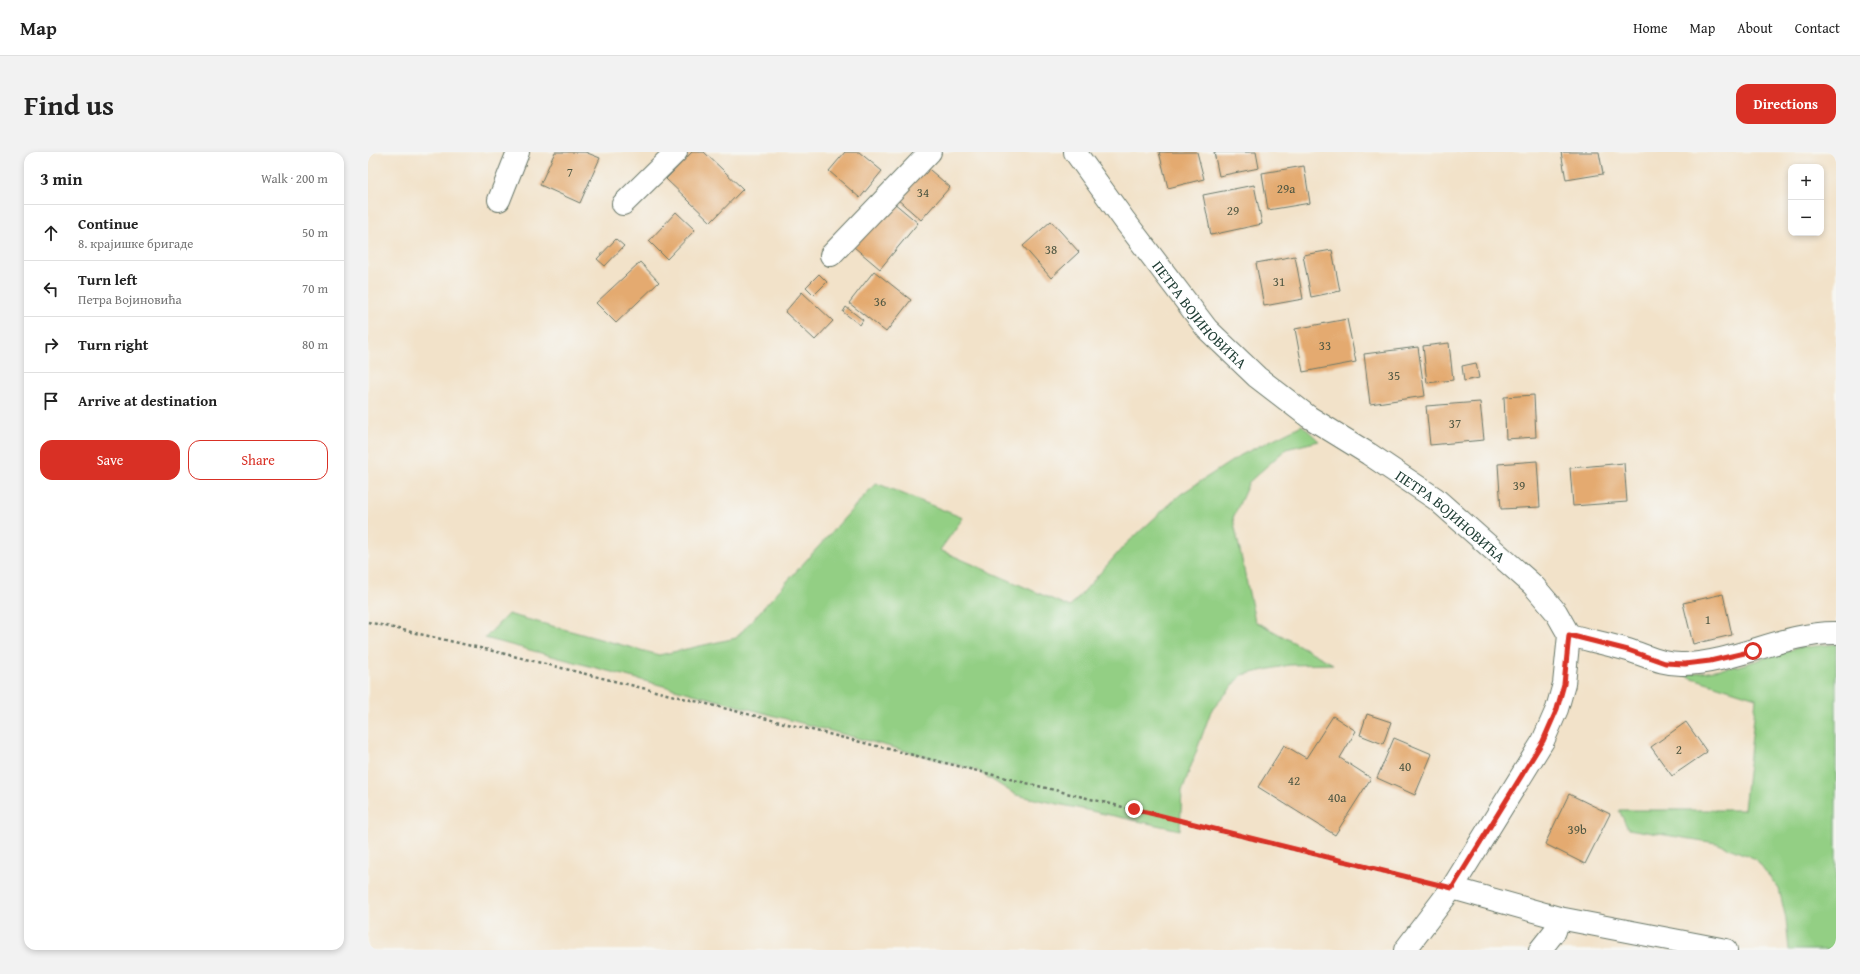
<!DOCTYPE html>
<html lang="en">
<head>
<meta charset="utf-8">
<style>
	body { margin:0; font-family:"Gentium Book Plus",serif; background:#f2f2f2; color:#222 }
	.controls { position:absolute; right:12px; top:12px; display:grid; overflow:hidden; border-radius:8px; box-shadow:0 2px 6px #0003 }
	.controls button { width:36px; height:36px; display:grid; place-items:center; padding:0; border:0; border-bottom:1px solid #e0e0e0; background:#fff; color:#222; font:20px sans-serif }
	.stop { position:absolute; width:12px; height:12px; margin:-9px; border:3px solid #d93025; border-radius:50%; background:#fff }
	.stop.end { background:#d93025; border-color:#fff; box-shadow:0 1px 4px #0008 }
	.list { margin:0; padding:0; list-style:none }
	h2 { display:flex; justify-content:space-between; align-items:center; height:52px; margin:0; padding:0 16px; font-size:17px }
	h2 small { font-size:13px; font-weight:400; color:#767676 }
	.list li { display:grid; grid-template-columns:26px 1fr auto; gap:12px; align-items:center; box-sizing:border-box; height:56px; padding:0 16px; border-top:1px solid #e0e0e0 }
	.list b { display:block; font-size:15px; white-space:nowrap }
	.list p { margin:0; font-size:13px; white-space:nowrap; color:#767676 }
	.list em { font-size:13px; font-style:normal; color:#767676 }
	.actions { display:flex; gap:8px; padding:12px 16px }
	.actions a { flex:1; padding:9px 0; border:1px solid #d93025; border-radius:12px; text-align:center; font-size:14px; color:#d93025 }
	.actions .main { background:#d93025; color:#fff }
	.icon { flex:none; width:22px; height:22px; fill:none; stroke:currentColor; stroke-width:2; stroke-linecap:round; stroke-linejoin:round }
	.map { position:relative; flex:none; width:1468px; height:798px; overflow:hidden; border-radius:12px }
	header { display:flex; align-items:center; gap:24px; box-sizing:border-box; height:56px; padding:0 20px; background:#fff; border-bottom:1px solid #e0e0e0 }
	header strong { font-size:19px }
	nav { display:flex; gap:22px; margin-inline-start:auto; font-size:14px }
	.intro { display:flex; align-items:center; justify-content:space-between; box-sizing:border-box; height:96px; padding:0 24px }
	h1 { margin:0; font-size:28px }
	.button { padding:10px 18px; border-radius:12px; background:#d93025; color:#fff; font-size:14px; font-weight:700 }
	main { display:flex; gap:24px; padding:0 24px }
	aside { flex:1; background:#fff; border-radius:12px; box-shadow:0 2px 6px #0003 }
	.map>svg:first-child { display:block }
</style>
</head>
<body>
<header>
<strong>Map</strong>
<nav><a>Home</a><a>Map</a><a>About</a><a>Contact</a></nav>
</header>
<div class="intro"><h1>Find us</h1><a class="button">Directions</a></div>
<main>
<aside>
<h2>3 min<small>Walk · 200 m</small></h2>
<ul class="list">
<li><svg class="icon" aria-label="ahead" viewBox="0 0 24 24"><path d="M12 20V5M6 11l6-6 6 6"/></svg><div><b>Continue</b><p>8. крајишке бригаде</p></div><em>50 m</em></li>
<li><svg class="icon" aria-label="left" viewBox="0 0 24 24"><path d="M17 20v-9H6M10 6l-5 5 5 5"/></svg><div><b>Turn left</b><p>Петра Војиновића</p></div><em>70 m</em></li>
<li><svg class="icon" aria-label="right" viewBox="0 0 24 24"><path d="M7 20v-9h11M14 6l5 5-5 5"/></svg><div><b>Turn right</b></div><em>80 m</em></li>
<li><svg class="icon" aria-label="arrive" viewBox="0 0 24 24"><path d="M6 21V4h12l-3 4 3 4H6"/></svg><div><b>Arrive at destination</b></div></li>
</ul>
<div class="actions"><a class="main">Save</a><a>Share</a></div>
</aside>
<div class="map">
<svg width="1468" height="798" viewBox="0 0 1468 798">
	<rect width="100%" height="100%" fill="#f6f6f2"/>
	<filter id="ink" filterUnits="userSpaceOnUse"><feTurbulence type="fractalNoise" baseFrequency=".025" numOctaves="2"/><feDisplacementMap in="SourceGraphic" scale="8" xChannelSelector="R" yChannelSelector="G"/><feConvolveMatrix kernelMatrix="1 2 1 2 8 2 1 2 1" color-interpolation-filters="sRGB"/></filter>
	<filter id="wash" filterUnits="userSpaceOnUse"><feTurbulence type="fractalNoise" baseFrequency=".012" numOctaves="4" result="noise"/><feDisplacementMap in="SourceGraphic" scale="16" xChannelSelector="R" yChannelSelector="G"/><feGaussianBlur stdDeviation="0.9" result="paint"/><feColorMatrix in="noise" values="0 0 0 0 0 0 0 0 0 0 0 0 0 0 0 0 0 1.4 0 .05"/><feComposite in="paint" operator="in"/></filter>
	<g filter="url(#wash)">
		<rect width="100%" height="100%" fill="#f2e2c9"/>
		<g fill="#93cf84" stroke="#59865c">
			<polygon points="934,273 951,289 918,297 881,330 865,366 887,469 965,512 921,513 874,523 843,559 814,639 812,678 648,643 608,618 117,486 140,462 291,503 368,486 508,331 595,366 572,398 702,455 756,394 813,342 873,303"/>
			<polygon points="1468,492 1468,798 1421,798 1418,767 1411,737 1388,707 1348,691 1260,677 1251,658 1376,658 1388,546 1315,523 1371,514 1428,496"/>
		</g>
		<g id="blocks">
			<g fill="#e4aa70">
				<polygon points="187,0 217,0 232,6 212,51 172,33"/>
				<polygon points="324,0 336,0 375,37 343,70 298,27"/>
				<polygon points="477,0 491,0 514,19 492,46 461,19"/>
				<polygon points="791,0 829,0 836,27 800,36"/>
				<polygon points="846,0 888,0 891,16 851,24"/>
				<polygon points="1193,0 1231,0 1235,22 1198,28"/>
				<polygon points="556,13 582,35 553,68 528,46"/>
				<polygon points="936,14 942,51 900,58 894,21"/>
				<polygon points="886,33 894,72 843,83 835,43"/>
				<polygon points="525,50 550,71 512,117 486,95"/>
				<polygon points="308,60 327,78 299,107 281,89"/>
				<polygon points="683,69 711,100 683,126 655,94"/>
				<polygon points="248,87 256,94 237,114 229,107"/>
				<polygon points="964,98 972,139 943,145 935,103"/>
				<polygon points="927,104 935,147 896,154 888,111"/>
				<polygon points="272,110 291,130 248,171 228,151"/>
				<polygon points="506,119 543,148 518,180 481,151"/>
				<polygon points="451,122 459,130 446,143 438,135"/>
				<polygon points="434,140 465,169 447,188 417,160"/>
				<polygon points="478,155 495,168 492,173 475,160"/>
				<polygon points="979,167 988,210 935,220 927,177"/>
				<polygon points="1081,191 1085,228 1059,231 1055,194"/>
				<polygon points="1050,195 1057,244 1002,252 996,202"/>
				<polygon points="1108,211 1111,226 1096,229 1094,214"/>
				<polygon points="1166,243 1168,285 1138,287 1136,245"/>
				<polygon points="1112,250 1116,288 1062,293 1058,254"/>
				<polygon points="1169,309 1172,355 1133,357 1130,312"/>
				<polygon points="1256,311 1259,350 1205,354 1202,316"/>
				<polygon points="1355,442 1364,483 1325,492 1315,451"/>
				<polygon points="999,562 1023,570 1015,592 992,583"/>
				<polygon points="965,564 988,579 972,606 1003,626 967,683 890,635 916,593 938,606"/>
				<polygon points="1318,570 1339,600 1304,624 1283,595"/>
				<polygon points="1026,586 1064,602 1047,643 1009,626"/>
				<polygon points="1201,642 1242,662 1217,712 1177,692"/>
			</g>
		</g>
	</g>
	<g filter="url(#ink)">
		<use href="#blocks" fill-opacity="0" stroke="#697768" stroke-width="1"/>
		<g fill="none" stroke-linecap="round" stroke-linejoin="round">
			<defs>
				<g id="street">
					<path id="s1" d="M707,0L757,69L839,177L889,225L941,265L1001,302L1068,347L1165,433L1188,460L1201,483L1196,532L1189,557L1175,589L1084,736L1037,798"/>
					<polyline points="131,48 150,0"/>
					<polyline points="255,52 308,0"/>
					<polyline points="463,103 562,0"/>
					<path d="M1201,483C1220,488 1240,492 1260,498C1279,504 1295,513 1316,512C1366,511 1419,480 1468,481"/>
					<polyline points="1084,736 1191,766 1358,798"/>
					<polyline points="1172,798 1187,779 1191,766"/>
				</g>
			</defs>
			<use href="#street" stroke="#697768" stroke-width="24"/>
			<polyline stroke="#697768" stroke-width="2.5" stroke-dasharray="3 3" stroke-linecap="butt" points="0,470 125,499 1058,730"/>
			<use href="#street" stroke="#fff" stroke-width="22"/>
		</g>
	</g>
	<g fill="none" stroke-linecap="round" stroke-linejoin="round" filter="url(#ink)">
		<polyline stroke="#d93025" stroke-width="5" points="766,657 1084,736 1175,589 1189,557 1196,532 1201,483 1260,498 1297,511 1317,512 1342,509 1385,499"/>
	</g>
	<g text-anchor="middle" dominant-baseline="central" stroke-width="3" stroke-linejoin="round" paint-order="stroke">
		<g font-size="13" fill="#505843">
			<text x="202" y="20">7</text>
			<text x="918" y="36">29a</text>
			<text x="555" y="40">34</text>
			<text x="865" y="58">29</text>
			<text x="683" y="97">38</text>
			<text x="911" y="129">31</text>
			<text x="512" y="149">36</text>
			<text x="957" y="193">33</text>
			<text x="1026" y="223">35</text>
			<text x="1087" y="271">37</text>
			<text x="1151" y="333">39</text>
			<text x="1340" y="467">1</text>
			<text x="1311" y="597">2</text>
			<text x="1037" y="614">40</text>
			<text x="926" y="628">42</text>
			<text x="969" y="645">40a</text>
			<text x="1209" y="677">39b</text>
		</g>
		<g font-size="15" fill="#1f3d34" stroke="#f6f6f2">
			<text stroke="none"><textPath href="#s1" startOffset="205">ПЕТРА ВОЈИНОВИЋА</textPath></text>
			<text stroke="none"><textPath href="#s1" startOffset="529">ПЕТРА ВОЈИНОВИЋА</textPath></text>
		</g>
	</g>
</svg>
<div class="controls">
<button>+</button>
<button>−</button>
</div>
<div class="stop" style="left:1385px;top:499px"></div>
<div class="stop end" style="left:766px;top:657px"></div>
</div>
</main>
</body>
</html>
